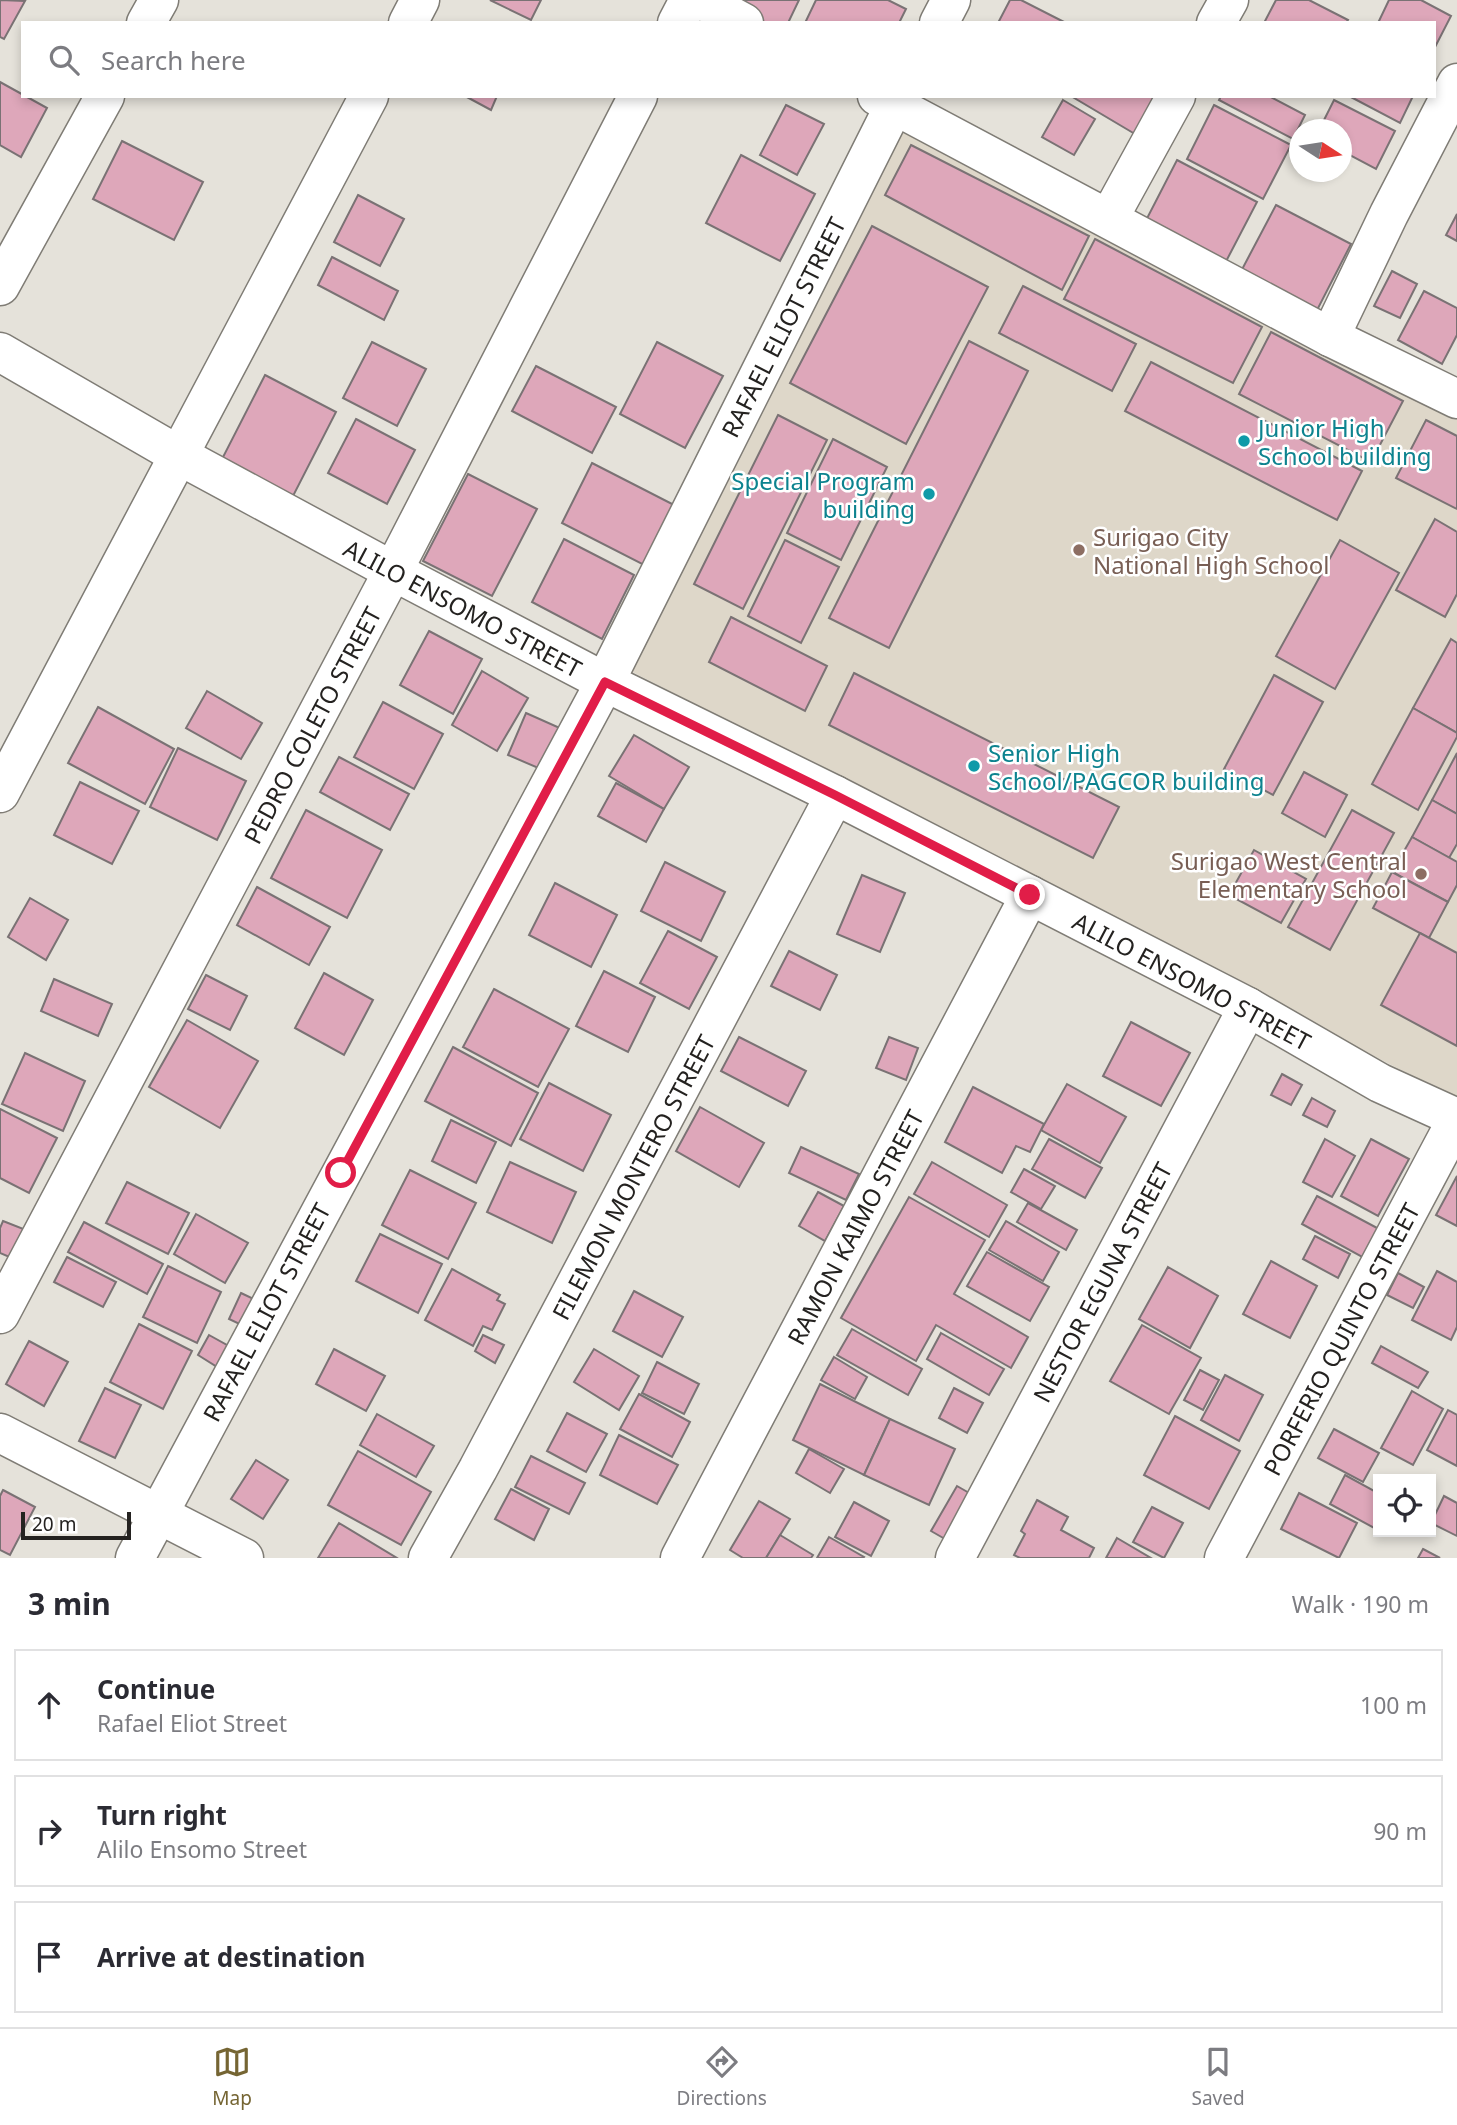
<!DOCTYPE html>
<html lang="en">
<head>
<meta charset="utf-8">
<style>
	body { margin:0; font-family:"Noto Sans",sans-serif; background:#f7f7f7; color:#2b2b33 }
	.controls { position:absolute; right:21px; bottom:21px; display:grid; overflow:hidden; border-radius:0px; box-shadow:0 4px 10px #0003 }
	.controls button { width:63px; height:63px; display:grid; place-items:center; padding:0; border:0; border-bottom:2px solid #e1e1e2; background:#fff; color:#2b2b33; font:35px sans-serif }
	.compass { position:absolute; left:1289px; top:119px; width:63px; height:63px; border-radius:50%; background:#fff; box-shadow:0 4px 10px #0003; rotate:102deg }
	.scale { position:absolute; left:21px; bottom:18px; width:110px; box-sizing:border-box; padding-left:7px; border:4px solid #242220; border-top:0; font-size:19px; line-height:24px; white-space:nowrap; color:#242220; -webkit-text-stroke:5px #fff; paint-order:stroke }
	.stop { position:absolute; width:21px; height:21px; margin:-16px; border:5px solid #e11d48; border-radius:50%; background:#fff }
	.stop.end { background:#e11d48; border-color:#fff; box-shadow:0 2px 7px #0008 }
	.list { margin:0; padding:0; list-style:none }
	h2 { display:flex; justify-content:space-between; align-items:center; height:91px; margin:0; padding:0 28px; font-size:30px }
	h2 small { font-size:23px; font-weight:400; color:#7c7c81 }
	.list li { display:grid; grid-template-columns:46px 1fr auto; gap:21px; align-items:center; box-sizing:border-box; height:112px; margin:0 14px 14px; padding:0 14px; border:2px solid #e1e1e2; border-radius:0px }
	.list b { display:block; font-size:26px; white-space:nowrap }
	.list p { margin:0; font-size:23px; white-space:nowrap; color:#7c7c81 }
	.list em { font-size:23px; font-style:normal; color:#7c7c81 }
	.icon { flex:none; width:38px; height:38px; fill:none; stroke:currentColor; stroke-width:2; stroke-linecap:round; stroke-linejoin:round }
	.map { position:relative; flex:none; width:1457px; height:1558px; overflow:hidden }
	.search { position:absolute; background:#fff; box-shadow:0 4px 10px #0003; left:21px; right:21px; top:21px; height:77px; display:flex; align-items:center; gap:18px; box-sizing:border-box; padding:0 24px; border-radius:0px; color:#7c7c81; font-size:26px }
	.sheet { height:469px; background:#fff }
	nav { display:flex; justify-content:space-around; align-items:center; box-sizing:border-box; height:98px; border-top:2px solid #e1e1e2; background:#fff; font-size:19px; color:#7c7c81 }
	nav a { display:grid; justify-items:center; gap:4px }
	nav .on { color:#756533 }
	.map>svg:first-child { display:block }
</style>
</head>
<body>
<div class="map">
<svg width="1457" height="1558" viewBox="0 0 1457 1558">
	<rect width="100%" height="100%" fill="#e5e2da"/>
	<polygon fill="#ded7c9" points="897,121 1457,417 1457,1099 625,668"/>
	<g fill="#dea7ba" stroke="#7a7274" stroke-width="2">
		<polygon points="0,0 25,1 4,39 0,37"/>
		<polygon points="490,0 541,0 531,20"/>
		<polygon points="741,0 799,0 788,23 758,23"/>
		<polygon points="816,0 888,0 906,9 899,23 805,23"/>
		<polygon points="1010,0 1021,0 1066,23 998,23"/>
		<polygon points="1276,0 1309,0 1348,20 1346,23 1264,23"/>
		<polygon points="1389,0 1421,0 1451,16 1434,49 1434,23 1378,23"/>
		<polygon points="0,82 47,108 21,157 0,145"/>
		<polygon points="465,96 497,96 491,110"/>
		<polygon points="1071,96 1152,96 1161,101 1140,137"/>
		<polygon points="1221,96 1269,96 1305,115 1293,139 1219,100"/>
		<polygon points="1349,96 1413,96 1400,123"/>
		<polygon points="1063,100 1095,119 1074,155 1042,137"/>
		<polygon points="1334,100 1395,131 1376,169 1342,151 1342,130 1319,130"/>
		<polygon points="786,105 824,124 797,175 760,155"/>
		<polygon points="1214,105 1291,145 1263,199 1187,159"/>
		<polygon points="122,141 203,182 174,240 93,199"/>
		<polygon points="911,145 1089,236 1062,290 885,195"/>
		<polygon points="741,155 815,194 780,261 706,223"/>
		<polygon points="1177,160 1257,202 1221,271 1141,230"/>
		<polygon points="358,195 404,219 380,266 334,242"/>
		<polygon points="1276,205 1351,244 1314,316 1238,277"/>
		<polygon points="1457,214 1457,241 1446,235"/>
		<polygon points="872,226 988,287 906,444 790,383"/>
		<polygon points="1095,239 1262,327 1233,383 1064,299"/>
		<polygon points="332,257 398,291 384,320 318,285"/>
		<polygon points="1392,271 1417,284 1400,318 1374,306"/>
		<polygon points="1023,286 1136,344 1112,391 999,333"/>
		<polygon points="1424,291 1457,308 1457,335 1442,364 1398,340"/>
		<polygon points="1271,332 1403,401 1371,462 1239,394"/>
		<polygon points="969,341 1028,371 889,648 829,618"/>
		<polygon points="372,342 426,369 397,426 343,398"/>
		<polygon points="657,342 723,376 685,448 620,414"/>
		<polygon points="1151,362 1362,471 1337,520 1125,411"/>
		<polygon points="536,366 616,407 592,453 512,411"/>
		<polygon points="265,375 336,412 292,498 221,461"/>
		<polygon points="778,415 827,440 743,609 694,584"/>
		<polygon points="356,419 415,450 387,504 328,473"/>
		<polygon points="1426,420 1457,436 1457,509 1396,478"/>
		<polygon points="833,439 887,467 841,560 787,533"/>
		<polygon points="592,463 678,507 648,567 562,523"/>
		<polygon points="468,474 537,509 492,596 423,561"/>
		<polygon points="1435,519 1457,532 1457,594 1445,617 1396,590"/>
		<polygon points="564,539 634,575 602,639 532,602"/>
		<polygon points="785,540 839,567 801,643 748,616"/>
		<polygon points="1340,540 1399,573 1335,689 1276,656"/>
		<polygon points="731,617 827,666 805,711 709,662"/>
		<polygon points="429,631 482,659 453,714 400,685"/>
		<polygon points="1451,639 1457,643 1457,733 1413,708"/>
		<polygon points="482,671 528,698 497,751 452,725"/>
		<polygon points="854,673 1119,807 1093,858 829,725"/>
		<polygon points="1274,675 1323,702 1273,795 1224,769"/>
		<polygon points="207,691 262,723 241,759 186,728"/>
		<polygon points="383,702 443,734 414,789 354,757"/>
		<polygon points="98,707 174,749 145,804 68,763"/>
		<polygon points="1413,708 1457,733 1457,737 1418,810 1372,784"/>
		<polygon points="526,713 562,729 543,770 508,755"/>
		<polygon points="634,735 689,767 664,809 609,776"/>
		<polygon points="178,748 246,781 217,840 150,807"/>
		<polygon points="1457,753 1457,814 1432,800"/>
		<polygon points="339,757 409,794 390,830 320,792"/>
		<polygon points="1304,772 1347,795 1325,837 1282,813"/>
		<polygon points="80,782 139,811 112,864 54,835"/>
		<polygon points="616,783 664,809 646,842 598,816"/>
		<polygon points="1432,800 1457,814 1457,844 1449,858 1412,837"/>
		<polygon points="306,810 382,850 347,918 271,878"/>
		<polygon points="1352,810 1394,833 1330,950 1288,927"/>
		<polygon points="1412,837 1457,862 1457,885 1448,902 1392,872"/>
		<polygon points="1254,850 1306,879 1281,923 1229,895"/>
		<polygon points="665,862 725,892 701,941 641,911"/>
		<polygon points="1392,872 1448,902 1429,938 1373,908"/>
		<polygon points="862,875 905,893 880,952 837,934"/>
		<polygon points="555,883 617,915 591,967 529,935"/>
		<polygon points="257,887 330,927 309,965 237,925"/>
		<polygon points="30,898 68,920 46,960 8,937"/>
		<polygon points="668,931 717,957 689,1009 640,983"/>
		<polygon points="1420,933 1457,953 1457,1046 1381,1005"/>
		<polygon points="789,951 837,975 820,1010 771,986"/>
		<polygon points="604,971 655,997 628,1052 576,1026"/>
		<polygon points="324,973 373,1000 344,1055 295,1028"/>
		<polygon points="206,975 247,996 230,1030 188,1009"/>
		<polygon points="54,979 112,1004 98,1036 41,1011"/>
		<polygon points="494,989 569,1029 538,1087 463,1047"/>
		<polygon points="187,1020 258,1061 220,1128 149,1087"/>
		<polygon points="1131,1022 1190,1053 1161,1106 1103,1076"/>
		<polygon points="739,1037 806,1071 788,1106 721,1071"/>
		<polygon points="889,1037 918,1048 906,1080 876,1068"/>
		<polygon points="453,1047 538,1093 511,1146 425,1101"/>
		<polygon points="25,1053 85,1081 63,1131 2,1104"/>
		<polygon points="1282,1074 1302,1085 1291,1105 1271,1095"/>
		<polygon points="549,1083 611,1115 583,1171 520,1139"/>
		<polygon points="1067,1084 1126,1117 1100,1163 1041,1130"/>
		<polygon points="973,1087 1044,1124 1030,1152 1016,1146 1002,1173 945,1142"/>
		<polygon points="1312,1098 1335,1111 1327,1127 1303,1115"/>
		<polygon points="700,1107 764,1143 739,1187 676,1151"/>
		<polygon points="0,1109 57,1138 29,1193 0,1178"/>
		<polygon points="451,1120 496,1142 476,1183 432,1161"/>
		<polygon points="1049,1139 1102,1168 1085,1198 1032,1169"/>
		<polygon points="1325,1139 1355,1156 1332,1197 1303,1182"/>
		<polygon points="1371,1139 1409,1159 1378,1216 1341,1196"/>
		<polygon points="801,1147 859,1174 846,1200 789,1173"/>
		<polygon points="510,1162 576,1192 552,1243 487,1212"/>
		<polygon points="932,1162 1007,1205 989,1237 914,1194"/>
		<polygon points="1024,1169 1055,1186 1041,1209 1011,1192"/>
		<polygon points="410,1170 476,1203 448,1259 382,1225"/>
		<polygon points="1457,1176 1457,1226 1436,1215"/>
		<polygon points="127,1182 189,1213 168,1254 106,1223"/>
		<polygon points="818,1192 844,1206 825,1241 799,1226"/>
		<polygon points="1317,1196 1379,1229 1364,1258 1302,1224"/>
		<polygon points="909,1197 985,1240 954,1294 1028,1337 1011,1368 936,1325 916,1361 841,1318"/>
		<polygon points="1028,1203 1077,1230 1066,1250 1017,1222"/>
		<polygon points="196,1214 248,1243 225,1283 174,1254"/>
		<polygon points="3,1221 26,1230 14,1259 0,1253 0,1228"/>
		<polygon points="1006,1221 1059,1252 1043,1281 989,1250"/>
		<polygon points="84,1222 163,1264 147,1294 68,1252"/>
		<polygon points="380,1234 442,1264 418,1313 356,1281"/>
		<polygon points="1315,1236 1350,1254 1338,1278 1303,1259"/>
		<polygon points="987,1252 1049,1287 1030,1321 967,1286"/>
		<polygon points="67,1257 116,1282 103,1307 54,1282"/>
		<polygon points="1271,1261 1317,1286 1290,1338 1243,1314"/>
		<polygon points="168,1266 221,1292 197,1343 143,1317"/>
		<polygon points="1168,1267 1218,1296 1190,1348 1139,1319"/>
		<polygon points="452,1269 500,1295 497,1300 505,1304 492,1330 483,1326 473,1346 425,1320"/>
		<polygon points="1437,1271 1457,1282 1457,1327 1451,1340 1412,1320"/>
		<polygon points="1398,1273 1424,1287 1413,1308 1387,1295"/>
		<polygon points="634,1291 683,1317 662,1357 613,1331"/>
		<polygon points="241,1293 262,1303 250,1329 229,1319"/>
		<polygon points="139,1324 192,1351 163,1409 110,1382"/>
		<polygon points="1142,1325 1201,1358 1169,1414 1110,1381"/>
		<polygon points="852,1329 922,1369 908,1395 837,1355"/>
		<polygon points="941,1333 1004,1369 989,1395 927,1359"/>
		<polygon points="209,1335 234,1349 222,1370 198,1355"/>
		<polygon points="483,1335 504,1345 495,1363 475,1351"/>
		<polygon points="29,1341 68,1362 44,1406 6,1384"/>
		<polygon points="1381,1346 1428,1372 1418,1388 1372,1363"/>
		<polygon points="334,1349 385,1376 366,1411 316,1384"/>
		<polygon points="594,1349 639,1376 619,1410 574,1382"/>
		<polygon points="834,1357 867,1377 855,1399 821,1380"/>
		<polygon points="657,1362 699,1384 684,1414 642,1393"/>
		<polygon points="1200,1370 1219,1380 1203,1410 1184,1400"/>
		<polygon points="1225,1375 1263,1395 1239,1441 1201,1420"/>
		<polygon points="820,1384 890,1419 864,1475 793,1440"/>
		<polygon points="105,1388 141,1405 115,1458 79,1441"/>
		<polygon points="954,1388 983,1403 967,1433 939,1418"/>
		<polygon points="1412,1391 1443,1409 1413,1465 1381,1448"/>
		<polygon points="639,1394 690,1422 672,1457 620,1429"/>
		<polygon points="1448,1410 1457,1415 1457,1466 1427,1450"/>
		<polygon points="567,1413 607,1434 586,1472 547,1451"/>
		<polygon points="377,1414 434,1446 416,1477 360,1445"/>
		<polygon points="1175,1416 1240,1451 1209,1509 1144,1475"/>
		<polygon points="890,1419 955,1449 929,1505 864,1475"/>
		<polygon points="1334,1429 1379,1453 1363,1482 1318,1458"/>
		<polygon points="619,1435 678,1465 657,1504 600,1475"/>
		<polygon points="809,1449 844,1469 830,1493 796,1473"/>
		<polygon points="358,1451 431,1492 401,1545 328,1505"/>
		<polygon points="531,1456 585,1483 569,1514 515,1487"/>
		<polygon points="256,1460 288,1480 263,1519 231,1499"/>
		<polygon points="1345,1475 1378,1493 1378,1530 1330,1504"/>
		<polygon points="957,1486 978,1498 952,1543 931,1531"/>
		<polygon points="511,1489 549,1509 534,1540 495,1519"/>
		<polygon points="3,1490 35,1507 10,1555 0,1550 0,1496"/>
		<polygon points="1299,1493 1357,1523 1339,1558 1281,1529"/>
		<polygon points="1444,1496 1457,1503 1457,1536 1431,1523"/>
		<polygon points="1037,1500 1068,1517 1061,1530 1094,1548 1089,1558 1020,1558 1014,1555 1025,1534 1021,1531"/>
		<polygon points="759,1501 790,1519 766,1558 743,1558 730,1550"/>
		<polygon points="854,1502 889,1521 871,1556 835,1537"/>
		<polygon points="1152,1507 1183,1523 1164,1558 1133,1542"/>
		<polygon points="339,1523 397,1558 318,1558"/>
		<polygon points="780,1535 813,1555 811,1558 766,1558"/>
		<polygon points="829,1537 864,1557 863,1558 817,1558"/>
		<polygon points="1117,1538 1151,1558 1106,1558"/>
		<polygon points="1423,1549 1440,1558 1418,1558"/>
	</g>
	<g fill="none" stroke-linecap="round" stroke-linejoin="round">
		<defs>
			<g id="minor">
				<polyline points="702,0 744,23"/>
				<polyline points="146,23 159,0"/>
				<polyline points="408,23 420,0"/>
				<polyline points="677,23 689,0"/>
				<polyline points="939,23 951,0"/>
				<polyline points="1216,23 1229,0"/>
				<polyline points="877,96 1330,337 1457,399"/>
				<polyline points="1109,218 1176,96"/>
				<polyline points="0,286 105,96"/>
				<polyline points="1330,337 1389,214 1457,83"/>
				<polyline points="0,352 180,456 393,571 605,682 835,795 1248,1007 1380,1083 1457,1118"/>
				<polyline points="0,793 369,96"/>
				<polyline points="0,1314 393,571 638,96"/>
				<polyline points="0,1433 244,1558"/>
				<polyline points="135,1558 605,682 899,96"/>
				<polyline points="428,1558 478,1469 835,795"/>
				<polyline points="680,1558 1030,895"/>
				<polyline points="955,1558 1248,1007"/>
				<polyline points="1224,1558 1457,1119"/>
			</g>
		</defs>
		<use href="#minor" stroke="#7f7c75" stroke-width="41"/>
		<use href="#minor" stroke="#fff" stroke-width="38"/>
	</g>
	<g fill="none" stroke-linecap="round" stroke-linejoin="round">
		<polyline stroke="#e11d48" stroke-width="9" points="341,1173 605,682 835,795 1030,895"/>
	</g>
	<g fill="#0f9aa8" stroke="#fff" stroke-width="2.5">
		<circle cx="1244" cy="441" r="7"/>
		<circle cx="929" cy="494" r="7"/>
		<circle cx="974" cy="766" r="7"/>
	</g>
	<g fill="#8d6e63" stroke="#fff" stroke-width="2.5">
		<circle cx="1079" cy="550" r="7"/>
		<circle cx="1421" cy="874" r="7"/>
	</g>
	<g text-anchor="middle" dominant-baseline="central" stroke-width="5" stroke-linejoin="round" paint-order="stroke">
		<g font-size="24" fill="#242220" stroke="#fff">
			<text transform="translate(783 327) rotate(-63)">RAFAEL ELIOT STREET</text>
			<text transform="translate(463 608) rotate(28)">ALILO ENSOMO STREET</text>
			<text transform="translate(312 725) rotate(-62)">PEDRO COLETO STREET</text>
			<text transform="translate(1192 981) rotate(28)">ALILO ENSOMO STREET</text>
			<text transform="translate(633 1177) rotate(-62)">FILEMON MONTERO STREET</text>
			<text transform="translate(855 1227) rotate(-62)">RAMON KAIMO STREET</text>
			<text transform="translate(1102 1282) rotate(-62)">NESTOR EGUNA STREET</text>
			<text transform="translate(266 1312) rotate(-62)">RAFAEL ELIOT STREET</text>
			<text transform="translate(1341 1339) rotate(-62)">PORFERIO QUINTO STREET</text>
		</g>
		<g font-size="24" fill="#0d838f" stroke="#fff" text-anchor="start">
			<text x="1258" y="427">Junior High<tspan x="1258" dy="28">School building</tspan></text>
			<text x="915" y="480" text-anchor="end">Special Program<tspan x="915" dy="28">building</tspan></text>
			<text x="988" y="752">Senior High<tspan x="988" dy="28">School/PAGCOR building</tspan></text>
		</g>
		<g font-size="24" fill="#785e54" stroke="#fff" text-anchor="start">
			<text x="1093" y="536">Surigao City<tspan x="1093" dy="28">National High School</tspan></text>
			<text x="1407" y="860" text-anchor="end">Surigao West Central<tspan x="1407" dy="28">Elementary School</tspan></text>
		</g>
	</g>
</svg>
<div class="controls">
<button><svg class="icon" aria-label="locate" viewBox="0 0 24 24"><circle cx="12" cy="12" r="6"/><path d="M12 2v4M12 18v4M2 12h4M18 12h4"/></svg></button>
</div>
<svg class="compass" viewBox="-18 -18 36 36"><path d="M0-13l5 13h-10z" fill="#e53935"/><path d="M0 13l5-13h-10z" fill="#7c7c81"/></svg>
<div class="scale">20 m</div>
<div class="stop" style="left:341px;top:1173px"></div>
<div class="stop end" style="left:1030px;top:895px"></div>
<div class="search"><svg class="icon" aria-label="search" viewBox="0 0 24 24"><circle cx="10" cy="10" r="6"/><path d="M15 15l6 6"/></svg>Search here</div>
</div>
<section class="sheet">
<h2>3 min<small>Walk · 190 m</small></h2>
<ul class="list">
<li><svg class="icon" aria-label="ahead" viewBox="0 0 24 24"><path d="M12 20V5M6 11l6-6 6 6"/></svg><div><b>Continue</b><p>Rafael Eliot Street</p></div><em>100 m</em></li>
<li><svg class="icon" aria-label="right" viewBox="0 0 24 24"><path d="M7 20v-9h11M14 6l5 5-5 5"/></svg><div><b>Turn right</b><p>Alilo Ensomo Street</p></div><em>90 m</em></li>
<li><svg class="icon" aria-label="arrive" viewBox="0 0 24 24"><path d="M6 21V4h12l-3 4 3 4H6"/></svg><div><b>Arrive at destination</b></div></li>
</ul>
</section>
<nav>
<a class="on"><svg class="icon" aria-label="map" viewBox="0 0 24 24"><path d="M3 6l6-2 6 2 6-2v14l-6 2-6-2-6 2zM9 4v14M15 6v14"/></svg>Map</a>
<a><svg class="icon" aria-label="directions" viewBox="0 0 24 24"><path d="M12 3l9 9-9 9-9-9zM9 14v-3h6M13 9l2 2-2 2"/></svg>Directions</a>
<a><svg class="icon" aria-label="saved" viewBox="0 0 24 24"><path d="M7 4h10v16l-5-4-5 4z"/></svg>Saved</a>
</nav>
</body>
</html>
